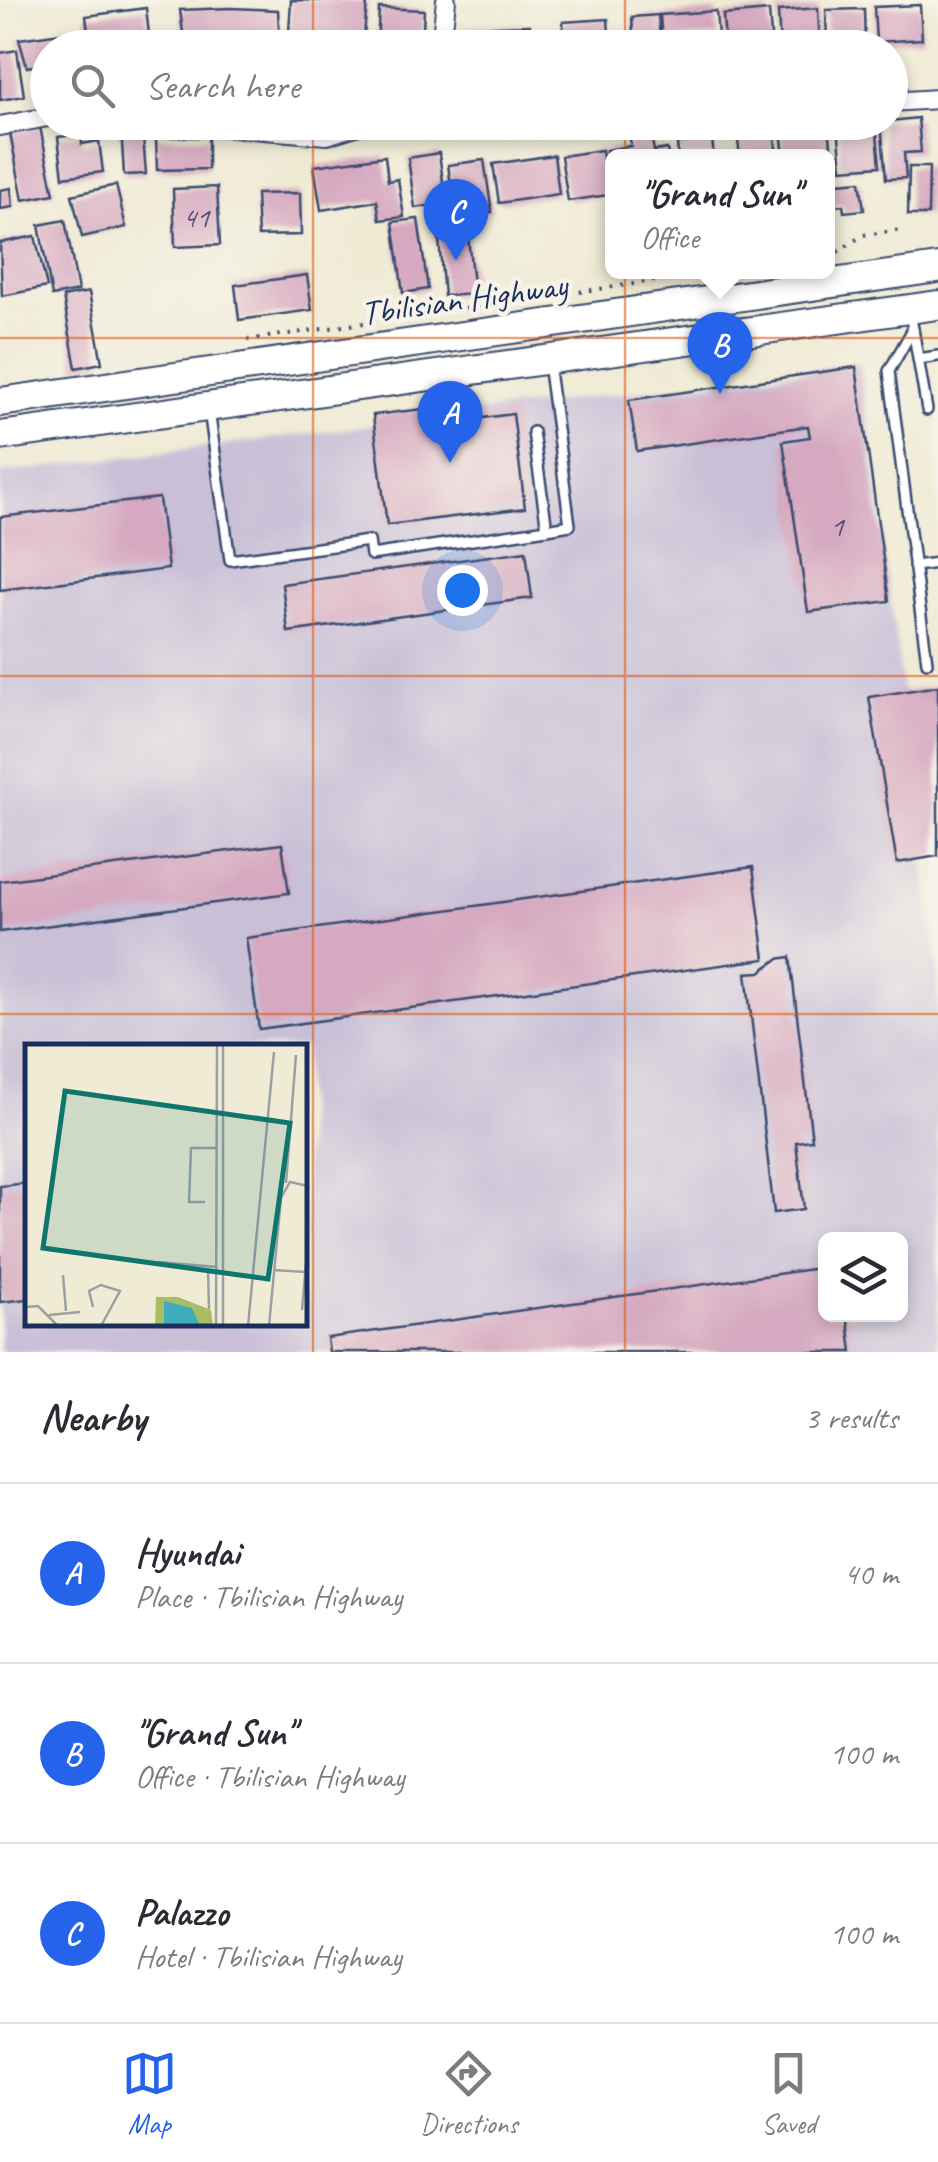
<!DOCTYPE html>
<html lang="en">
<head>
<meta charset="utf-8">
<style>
	body { margin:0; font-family:Caveat,sans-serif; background:#f7f7f7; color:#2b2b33 }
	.controls { position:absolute; right:30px; bottom:30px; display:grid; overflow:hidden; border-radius:15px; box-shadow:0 5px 15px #0003 }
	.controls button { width:90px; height:90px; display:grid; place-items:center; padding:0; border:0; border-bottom:2px solid #e1e1e2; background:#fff; color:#2b2b33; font:50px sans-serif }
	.you { position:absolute; left:462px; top:590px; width:35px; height:35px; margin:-25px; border:8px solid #fff; border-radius:50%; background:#1a73e8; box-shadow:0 0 0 15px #1a73e833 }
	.badge { display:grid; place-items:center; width:65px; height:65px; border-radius:50%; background:#2563eb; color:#fff; font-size:32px; font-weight:700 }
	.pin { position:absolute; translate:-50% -82px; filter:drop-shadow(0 2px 5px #0008) }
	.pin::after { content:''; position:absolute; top:52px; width:35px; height:30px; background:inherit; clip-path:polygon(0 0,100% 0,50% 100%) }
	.popup { position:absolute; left:605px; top:149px; width:230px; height:130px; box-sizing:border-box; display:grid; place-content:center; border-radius:15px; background:#fff; filter:drop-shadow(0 2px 8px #0005); font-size:32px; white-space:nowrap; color:#7c7c81 }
	.popup b { font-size:38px; color:#2b2b33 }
	.popup::after { content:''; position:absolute; left:50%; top:100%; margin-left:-20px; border:20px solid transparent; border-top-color:#fff }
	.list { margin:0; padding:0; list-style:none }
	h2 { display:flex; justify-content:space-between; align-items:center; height:130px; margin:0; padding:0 40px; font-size:42px }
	h2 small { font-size:32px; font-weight:400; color:#7c7c81 }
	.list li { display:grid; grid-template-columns:65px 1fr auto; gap:30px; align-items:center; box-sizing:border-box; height:180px; padding:0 40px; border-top:2px solid #e1e1e2 }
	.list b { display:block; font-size:38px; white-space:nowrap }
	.list p { margin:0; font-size:32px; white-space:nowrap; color:#7c7c81 }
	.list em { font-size:32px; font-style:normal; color:#7c7c81 }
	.icon { flex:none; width:55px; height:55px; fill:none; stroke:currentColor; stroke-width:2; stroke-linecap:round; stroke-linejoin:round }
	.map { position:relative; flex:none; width:938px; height:1352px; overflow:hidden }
	.search { position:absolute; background:#fff; box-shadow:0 5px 15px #0003; left:30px; right:30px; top:30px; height:110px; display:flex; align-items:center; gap:25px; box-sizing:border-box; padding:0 35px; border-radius:55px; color:#7c7c81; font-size:38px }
	.sheet { height:670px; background:#fff }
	nav { display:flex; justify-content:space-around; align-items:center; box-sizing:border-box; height:140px; border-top:2px solid #e1e1e2; background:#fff; font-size:28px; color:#7c7c81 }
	nav a { display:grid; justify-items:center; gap:5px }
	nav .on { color:#2563eb }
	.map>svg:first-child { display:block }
</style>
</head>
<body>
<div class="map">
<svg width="938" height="1352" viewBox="0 0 938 1352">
	<rect width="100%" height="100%" fill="#f7f3e8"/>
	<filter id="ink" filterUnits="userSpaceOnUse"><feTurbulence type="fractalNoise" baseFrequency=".01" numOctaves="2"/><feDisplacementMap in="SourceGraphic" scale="20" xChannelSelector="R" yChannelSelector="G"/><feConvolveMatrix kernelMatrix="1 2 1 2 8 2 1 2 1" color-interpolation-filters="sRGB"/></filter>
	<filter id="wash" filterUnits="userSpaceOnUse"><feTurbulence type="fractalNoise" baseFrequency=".0048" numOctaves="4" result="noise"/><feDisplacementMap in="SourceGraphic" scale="40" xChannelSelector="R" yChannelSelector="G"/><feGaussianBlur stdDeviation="2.25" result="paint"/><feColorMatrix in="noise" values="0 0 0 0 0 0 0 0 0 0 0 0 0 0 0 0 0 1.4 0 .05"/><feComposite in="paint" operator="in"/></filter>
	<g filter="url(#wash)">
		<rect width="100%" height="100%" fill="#f0ebd5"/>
		<path fill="#c9bfd7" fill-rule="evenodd" d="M860,363L938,971V1352H0V473ZM28,1047H305V1324H28ZM826,1240H900V1314H826Z"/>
		<g id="blocks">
			<g fill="#d6a9c0">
				<polygon points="291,0 367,2 363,48 288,48"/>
				<polygon points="920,5 922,39 876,42 874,7"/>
				<polygon points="146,8 150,43 90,48 86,16"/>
				<polygon points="230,8 278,10 280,48 185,48 180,10"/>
				<polygon points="379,8 424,10 422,48 377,48"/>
				<polygon points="818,8 820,48 780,48 778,11"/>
				<polygon points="864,9 865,48 827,48 826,10"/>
				<polygon points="716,11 718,36 662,40 660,15"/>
				<polygon points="769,11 772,48 718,48 718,43 725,42 723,15"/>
				<polygon points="658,15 661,48 634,48 632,17"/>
				<polygon points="608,19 610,48 565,48 563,22"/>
				<polygon points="530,25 531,48 472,48 471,27"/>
				<polygon points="68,32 70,48 48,48 48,63 27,67 19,39"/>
				<polygon points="17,50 24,96 0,100 0,53"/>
				<polygon points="901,64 908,92 890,93 890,65"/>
				<polygon points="918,118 921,152 904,153 906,178 886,179 881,122"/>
				<polygon points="876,123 880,166 842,169 838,126"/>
				<polygon points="142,125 146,174 124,175 121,127"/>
				<polygon points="829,125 832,157 784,156 781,130"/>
				<polygon points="40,127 54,194 23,200 10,133"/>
				<polygon points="650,129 654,151 667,149 668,156 612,156 612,176 610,176 606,150 631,146 629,132"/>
				<polygon points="774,129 777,156 740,156 737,133"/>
				<polygon points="81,134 82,144 99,141 103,172 63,177 58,137"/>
				<polygon points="156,137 208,137 208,169 157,170"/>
				<polygon points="712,140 714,156 678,156 677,143"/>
				<polygon points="602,150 608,195 568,201 561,156"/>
				<polygon points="439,153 446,203 415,208 408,158"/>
				<polygon points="554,155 559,194 499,203 493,164"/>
				<polygon points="385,156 388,181 398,179 404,217 380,220 377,201 321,210 314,166"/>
				<polygon points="484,160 492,212 456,217 448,165"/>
				<polygon points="909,167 929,167 928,215 908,215"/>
				<polygon points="860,181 864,210 844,212 843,205 829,206 828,184"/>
				<polygon points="116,185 126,227 82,237 72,195"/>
				<polygon points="217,187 220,245 175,247 173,189"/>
				<polygon points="11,188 13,207 0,209 0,190"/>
				<polygon points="300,193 301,235 258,236 256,194"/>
				<polygon points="418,219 428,289 403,293 393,222"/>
				<polygon points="65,220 78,291 52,296 39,225"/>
				<polygon points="467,227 474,294 444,296 438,229"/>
				<polygon points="35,236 47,287 2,296 0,243"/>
				<polygon points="307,275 312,310 239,320 235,285"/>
				<polygon points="89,292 102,363 76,368 63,297"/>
				<polygon points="856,367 889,601 808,612 783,441 810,437 808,426 637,451 629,400"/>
				<polygon points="473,403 475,419 513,414 525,508 387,525 373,415"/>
				<polygon points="159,498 168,569 0,590 0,517"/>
				<polygon points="526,551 532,598 288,632 282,584"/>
				<polygon points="938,686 938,856 897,863 869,697"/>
				<polygon points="282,844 289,893 0,932 0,881"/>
				<polygon points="753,867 765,959 259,1029 246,938"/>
				<polygon points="790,957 812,1140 796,1142 804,1209 774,1213 746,973 760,972 778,959"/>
				<polygon points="28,1183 28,1299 0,1302 0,1186"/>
				<polygon points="826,1267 826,1314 847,1314 852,1352 329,1352 327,1338"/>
			</g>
		</g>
	</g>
	<g filter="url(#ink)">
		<use href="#blocks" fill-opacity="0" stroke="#3b4b70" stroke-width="2.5"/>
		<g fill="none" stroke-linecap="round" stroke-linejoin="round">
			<defs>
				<g id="lane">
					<polyline points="910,312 913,329 889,371 927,662"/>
					<polyline points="913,329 927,410"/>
					<polyline points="918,359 938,356"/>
					<polyline points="209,410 230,560 369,541 371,555 547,529 533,432"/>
					<polyline points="547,529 570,525 548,363"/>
					<polyline points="914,566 938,563"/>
				</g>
				<g id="street">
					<polyline points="441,48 446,0"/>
					<polyline points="890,102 938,99"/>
					<polyline points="163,122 327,135 368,122"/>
					<path d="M457,122C492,130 530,124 566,122"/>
					<polyline points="0,126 48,117"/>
				</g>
				<g id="primary">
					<polyline points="0,402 938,268"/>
					<polyline points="0,436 938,305"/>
				</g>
			</defs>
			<use href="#lane" stroke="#3b4b70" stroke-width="14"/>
			<use href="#street" stroke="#3b4b70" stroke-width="22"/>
			<use href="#primary" stroke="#3b4b70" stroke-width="32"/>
			<g stroke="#3b4b70" stroke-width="4" stroke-dasharray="2.5 8" stroke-linecap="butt">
				<polyline points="828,256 833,255 863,235 901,230"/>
				<polyline points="247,340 716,272"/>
			</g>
			<use href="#lane" stroke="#fff" stroke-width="9"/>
			<use href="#street" stroke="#fff" stroke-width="18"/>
			<use href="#primary" stroke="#fff" stroke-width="28"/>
		</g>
	</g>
	<path fill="none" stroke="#de5710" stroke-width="2.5" stroke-opacity="0.55" d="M313,0V48M625,0V48M313,122V1352M625,122V1352M0,338H938M0,676H938M0,1014H938"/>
	<g text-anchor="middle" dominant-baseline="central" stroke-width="9" stroke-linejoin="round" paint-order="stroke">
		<g font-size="30" fill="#4a4e76">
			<text x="196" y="217">41</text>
			<text x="837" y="526">1</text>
		</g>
		<g font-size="35" fill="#1b2f5e" stroke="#f7f3e8">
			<text transform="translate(464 299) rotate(-8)">Tbilisian Highway</text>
		</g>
	</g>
	<g transform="translate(25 1044)">
		<rect width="282" height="282" fill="#f0ebd5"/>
		<path d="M131,253H153L186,266L188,282H130Z" fill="#a9be63"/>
		<path d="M139,257L167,264L175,282H139Z" fill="#3facbd"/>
		<path fill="none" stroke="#9ba0a5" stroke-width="2.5" d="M261,139L271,11M180,158H164L166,104H192M133,218L192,223M183,224L184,265M249,226L280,228M38,231L41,267M0,263L13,262L33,282M68,263L64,247L76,241L95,247L76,282M277,266L283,196M24,271L55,268M191,282L192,0M198,282V0M223,282L249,8M244,282L256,154L265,138L283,142"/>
		<path fill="#0f766e" fill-opacity="0.15" stroke="#0f766e" stroke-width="5" d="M40,47L265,79L243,235L18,204Z"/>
		<rect width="282" height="282" fill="none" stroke="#1b2f5e" stroke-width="5"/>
	</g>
</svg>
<div class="controls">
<button><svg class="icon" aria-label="layers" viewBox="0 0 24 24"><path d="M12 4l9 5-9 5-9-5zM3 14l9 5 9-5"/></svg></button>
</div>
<div class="you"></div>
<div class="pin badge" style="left:450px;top:463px">A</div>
<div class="pin badge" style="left:720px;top:394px">B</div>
<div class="popup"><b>&quot;Grand Sun&quot;</b>Office</div>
<div class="pin badge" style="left:456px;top:261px">C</div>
<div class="search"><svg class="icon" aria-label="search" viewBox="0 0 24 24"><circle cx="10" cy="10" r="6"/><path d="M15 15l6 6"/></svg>Search here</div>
</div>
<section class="sheet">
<h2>Nearby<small>3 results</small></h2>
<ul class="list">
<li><span class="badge">A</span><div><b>Hyundai</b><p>Place · Tbilisian Highway</p></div><em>40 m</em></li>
<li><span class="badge">B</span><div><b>&quot;Grand Sun&quot;</b><p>Office · Tbilisian Highway</p></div><em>100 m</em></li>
<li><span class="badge">C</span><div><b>Palazzo</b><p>Hotel · Tbilisian Highway</p></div><em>100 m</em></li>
</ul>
</section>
<nav>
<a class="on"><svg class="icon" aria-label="map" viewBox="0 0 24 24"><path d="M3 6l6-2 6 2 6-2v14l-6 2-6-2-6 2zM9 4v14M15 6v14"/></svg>Map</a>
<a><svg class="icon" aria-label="directions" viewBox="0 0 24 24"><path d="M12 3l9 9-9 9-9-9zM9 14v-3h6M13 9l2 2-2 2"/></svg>Directions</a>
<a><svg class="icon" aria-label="saved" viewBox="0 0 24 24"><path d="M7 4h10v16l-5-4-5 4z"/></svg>Saved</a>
</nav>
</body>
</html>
